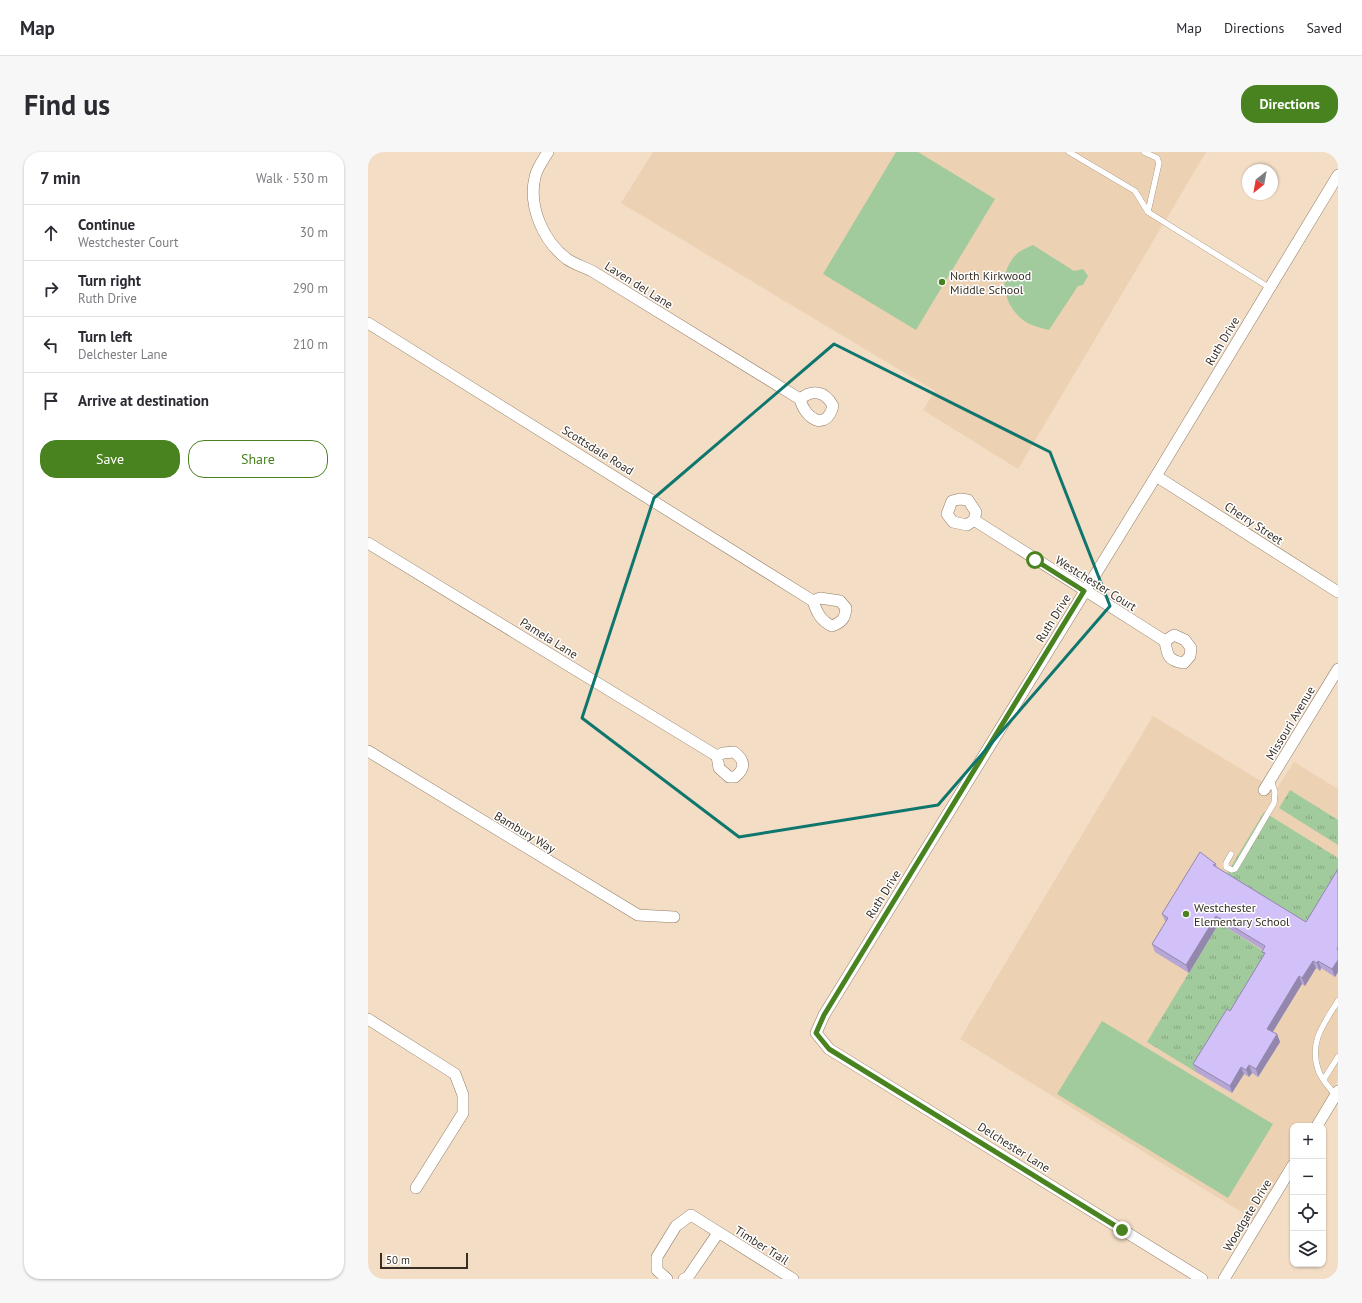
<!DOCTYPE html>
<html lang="en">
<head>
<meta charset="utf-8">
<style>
	body { margin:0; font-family:"PT Sans",sans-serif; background:#f7f7f7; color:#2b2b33 }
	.controls { position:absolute; right:12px; bottom:12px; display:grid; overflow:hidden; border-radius:8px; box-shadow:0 1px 3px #0004 }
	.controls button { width:36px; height:36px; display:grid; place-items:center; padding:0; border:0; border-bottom:1px solid #e1e1e2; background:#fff; color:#2b2b33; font:20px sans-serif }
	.compass { position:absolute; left:874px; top:12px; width:36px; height:36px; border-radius:50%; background:#fff; box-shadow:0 1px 3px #0004; rotate:211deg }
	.scale { position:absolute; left:12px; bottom:10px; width:88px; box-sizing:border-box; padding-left:4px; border:2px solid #372f25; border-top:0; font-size:11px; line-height:14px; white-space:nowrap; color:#372f25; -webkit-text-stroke:3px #fff; paint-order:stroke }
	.stop { position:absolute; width:12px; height:12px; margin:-9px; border:3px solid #498320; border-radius:50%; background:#fff }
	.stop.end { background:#498320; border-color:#fff; box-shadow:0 1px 4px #0008 }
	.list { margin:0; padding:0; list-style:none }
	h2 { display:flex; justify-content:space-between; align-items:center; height:52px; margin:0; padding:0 16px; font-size:17px }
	h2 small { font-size:13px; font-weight:400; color:#7c7c81 }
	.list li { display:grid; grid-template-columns:26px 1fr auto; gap:12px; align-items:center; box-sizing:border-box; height:56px; padding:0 16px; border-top:1px solid #e1e1e2 }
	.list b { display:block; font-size:15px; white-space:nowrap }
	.list p { margin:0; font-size:13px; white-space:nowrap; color:#7c7c81 }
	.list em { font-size:13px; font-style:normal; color:#7c7c81 }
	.actions { display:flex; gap:8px; padding:12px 16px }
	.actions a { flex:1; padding:9px 0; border:1px solid #498320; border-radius:16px; text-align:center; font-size:14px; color:#498320 }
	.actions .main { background:#498320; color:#fff }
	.icon { flex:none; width:22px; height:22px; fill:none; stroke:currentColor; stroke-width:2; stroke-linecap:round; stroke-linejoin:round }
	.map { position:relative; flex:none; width:970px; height:1127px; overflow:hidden; border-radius:16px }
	header { display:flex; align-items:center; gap:24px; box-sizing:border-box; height:56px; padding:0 20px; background:#fff; border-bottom:1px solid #e1e1e2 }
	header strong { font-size:19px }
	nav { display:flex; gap:22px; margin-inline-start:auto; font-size:14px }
	.intro { display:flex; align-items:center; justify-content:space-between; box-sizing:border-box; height:96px; padding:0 24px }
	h1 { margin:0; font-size:28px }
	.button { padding:10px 18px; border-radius:16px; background:#498320; color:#fff; font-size:14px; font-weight:700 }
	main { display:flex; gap:24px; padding:0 24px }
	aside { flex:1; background:#fff; border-radius:16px; box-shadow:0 1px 3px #0004 }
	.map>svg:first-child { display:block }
</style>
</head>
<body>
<header>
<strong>Map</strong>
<nav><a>Map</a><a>Directions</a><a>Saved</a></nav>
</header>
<div class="intro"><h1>Find us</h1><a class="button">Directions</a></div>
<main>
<aside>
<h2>7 min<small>Walk · 530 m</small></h2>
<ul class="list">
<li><svg class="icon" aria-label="ahead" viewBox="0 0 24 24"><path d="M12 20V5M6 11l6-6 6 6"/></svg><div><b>Continue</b><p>Westchester Court</p></div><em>30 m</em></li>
<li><svg class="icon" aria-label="right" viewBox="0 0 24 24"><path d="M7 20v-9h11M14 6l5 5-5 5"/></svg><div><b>Turn right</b><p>Ruth Drive</p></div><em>290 m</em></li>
<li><svg class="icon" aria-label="left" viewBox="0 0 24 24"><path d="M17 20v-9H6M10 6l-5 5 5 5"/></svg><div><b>Turn left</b><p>Delchester Lane</p></div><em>210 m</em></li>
<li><svg class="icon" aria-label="arrive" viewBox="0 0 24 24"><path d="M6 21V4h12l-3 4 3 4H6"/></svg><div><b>Arrive at destination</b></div></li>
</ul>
<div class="actions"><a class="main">Save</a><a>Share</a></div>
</aside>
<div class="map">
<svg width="970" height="1127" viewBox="0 0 970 1127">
	<defs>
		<pattern id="park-tufts" width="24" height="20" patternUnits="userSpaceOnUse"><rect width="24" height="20" fill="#a2cb9d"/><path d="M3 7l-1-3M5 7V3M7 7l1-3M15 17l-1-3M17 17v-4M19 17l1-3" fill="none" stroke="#85a580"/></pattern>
	</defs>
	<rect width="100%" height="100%" fill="#f3ddc5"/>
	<g fill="#ecd1b3">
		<polygon points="285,0 838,0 650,317 555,258 567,239 253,51"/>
		<polygon points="785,564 908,638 926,610 970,637 970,928 942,974 925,974 925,1001 885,1067 592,887"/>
	</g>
	<g fill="#a2cb9d">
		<polygon points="528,0 550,0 627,47 548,178 455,122"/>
		<path d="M665,93L706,119L715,117L720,124L715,133L710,134L681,178C674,176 664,174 658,170C634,155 628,119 651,100C655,97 661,95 665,93Z"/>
		<polygon points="734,869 905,972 860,1046 689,942"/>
	</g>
	<g fill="url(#park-tufts)">
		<polygon points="922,638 970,668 970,693 911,656"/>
		<polygon points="896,660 970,706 970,729 940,778 856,726"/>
		<polygon points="851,771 900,802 828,920 779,890"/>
	</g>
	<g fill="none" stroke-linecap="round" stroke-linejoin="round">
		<defs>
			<g id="lane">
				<polyline points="701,0 767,39 780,60 902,136"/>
				<polyline points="776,0 789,6 791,11 780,60"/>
				<polyline points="863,702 858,711 858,715 864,718 867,717 906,651 907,640 903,628"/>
				<polyline points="956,927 970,905"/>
				<path d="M967,943C962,936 954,928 951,920C940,891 955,873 970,849"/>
			</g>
			<g id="street">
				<path d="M180,0C175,8 169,16 167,25C160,54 175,89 199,107C206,112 216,115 224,119L432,247C437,267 458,280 465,254C457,239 445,237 432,247"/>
				<path d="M0,171L445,449C449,461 453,469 464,474C474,470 477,467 478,456L472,449L452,446L445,449"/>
				<polyline points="788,324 970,440"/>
				<path d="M606,368L608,360L600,348L592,347L584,349L579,362L585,370L599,373L606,368L797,489C799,503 800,509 816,511L822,504L823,496L817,488L806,483L797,489"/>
				<polyline points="0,391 349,604"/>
				<polyline points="0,599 270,763 306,765"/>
				<path d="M366,600C377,608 378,616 367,625H361L351,616L349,604L355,601Z"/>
				<polyline points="896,638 970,517"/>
				<polyline points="0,867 87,922 95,943 95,961 48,1036"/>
				<polyline points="949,974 970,939"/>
				<polyline points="299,1127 289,1118 289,1105 308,1074 323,1063 425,1127"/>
				<polyline points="316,1127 320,1125 350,1081"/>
				<polyline points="834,1127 461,897 448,881 456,863 788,324 970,23"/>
				<polyline points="856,1127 925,1013"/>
			</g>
		</defs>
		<use href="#lane" stroke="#917d67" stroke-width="6"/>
		<use href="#street" stroke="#917d67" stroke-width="12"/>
		<use href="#lane" stroke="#fff" stroke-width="5.5"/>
		<use href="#street" stroke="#fff" stroke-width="11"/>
	</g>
	<polygon fill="#b5a6d6" points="848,712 849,716 938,770 970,717 970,820 967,825 953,816 952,819 948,816 937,834 934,832 905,880 909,882 912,890 890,925 884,921 881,925 876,922 864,941 828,920 825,912 862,859 896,803 894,800 895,798 851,771 821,821 787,800 784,792 798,770 797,769 794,762"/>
	<g fill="#9387ae">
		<polygon points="848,764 851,771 821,821 818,813"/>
		<polygon points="970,808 970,820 967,825 964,817"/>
		<polygon points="945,809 948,816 937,834 934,826"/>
		<polygon points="950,809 953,816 952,819 949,811"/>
		<polygon points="931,824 934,832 902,884 899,877"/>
		<polygon points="909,882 912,890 890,925 888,917"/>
		<polygon points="881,913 884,921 881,925 878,918"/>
		<polygon points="873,915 876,922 864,941 862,934"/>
	</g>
	<polygon fill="#d2c1f9" stroke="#9387ae" points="832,700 848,712 845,713 938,770 970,717 970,795 969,797 970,798 970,808 964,817 950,809 949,811 945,809 934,826 931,824 899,877 909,882 888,917 881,913 878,918 873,915 862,934 825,912 859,857 862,859 897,801 894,800 897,794 848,764 818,813 784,792 800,766 794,762"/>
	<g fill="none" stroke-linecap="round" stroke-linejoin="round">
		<polyline stroke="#498320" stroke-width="5" points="667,408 716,439 456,863 448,881 461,897 754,1078"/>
	</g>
	<path fill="none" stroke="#0f766e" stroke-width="3" stroke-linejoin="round" d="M466,192L682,300L742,454L570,653L371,685L214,566L286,346Z"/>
	<g fill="#498320" stroke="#fff" stroke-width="1.5">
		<circle cx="574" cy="130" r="4"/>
		<circle cx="818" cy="762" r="4"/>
	</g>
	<g text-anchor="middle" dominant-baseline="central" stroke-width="3" stroke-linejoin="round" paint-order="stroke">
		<g font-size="12" fill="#372f25" stroke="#fff" text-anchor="start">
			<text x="582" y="123">North Kirkwood<tspan x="582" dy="14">Middle School</tspan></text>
			<text x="826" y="755">Westchester<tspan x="826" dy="14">Elementary School</tspan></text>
		</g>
		<g font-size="12" fill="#372f25" stroke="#fff">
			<text transform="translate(271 133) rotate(32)">Laven del Lane</text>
			<text transform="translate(854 189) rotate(-59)">Ruth Drive</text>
			<text transform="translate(230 298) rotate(32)">Scottsdale Road</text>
			<text transform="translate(886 371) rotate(33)">Cherry Street</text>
			<text transform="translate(728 431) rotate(32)">Westchester Court</text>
			<text transform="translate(685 466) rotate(-58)">Ruth Drive</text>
			<text transform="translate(181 486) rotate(32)">Pamela Lane</text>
			<text transform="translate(922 571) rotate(-59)">Missouri Avenue</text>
			<text transform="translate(157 680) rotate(31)">Bambury Way</text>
			<text transform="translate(515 742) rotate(-58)">Ruth Drive</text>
			<text transform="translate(646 995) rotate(32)">Delchester Lane</text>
			<text transform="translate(879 1063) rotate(-59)">Woodgate Drive</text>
			<text transform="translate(394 1093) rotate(32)">Timber Trail</text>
		</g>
	</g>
</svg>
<div class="controls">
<button>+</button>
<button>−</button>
<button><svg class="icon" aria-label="locate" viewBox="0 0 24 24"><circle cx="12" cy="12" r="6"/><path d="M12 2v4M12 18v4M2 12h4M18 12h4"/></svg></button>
<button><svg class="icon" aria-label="layers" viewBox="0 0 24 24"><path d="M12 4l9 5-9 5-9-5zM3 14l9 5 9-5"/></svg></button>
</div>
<svg class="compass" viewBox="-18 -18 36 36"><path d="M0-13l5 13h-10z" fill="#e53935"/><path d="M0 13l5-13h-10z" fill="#7c7c81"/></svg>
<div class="scale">50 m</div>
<div class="stop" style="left:667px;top:408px"></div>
<div class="stop end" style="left:754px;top:1078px"></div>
</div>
</main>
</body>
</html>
